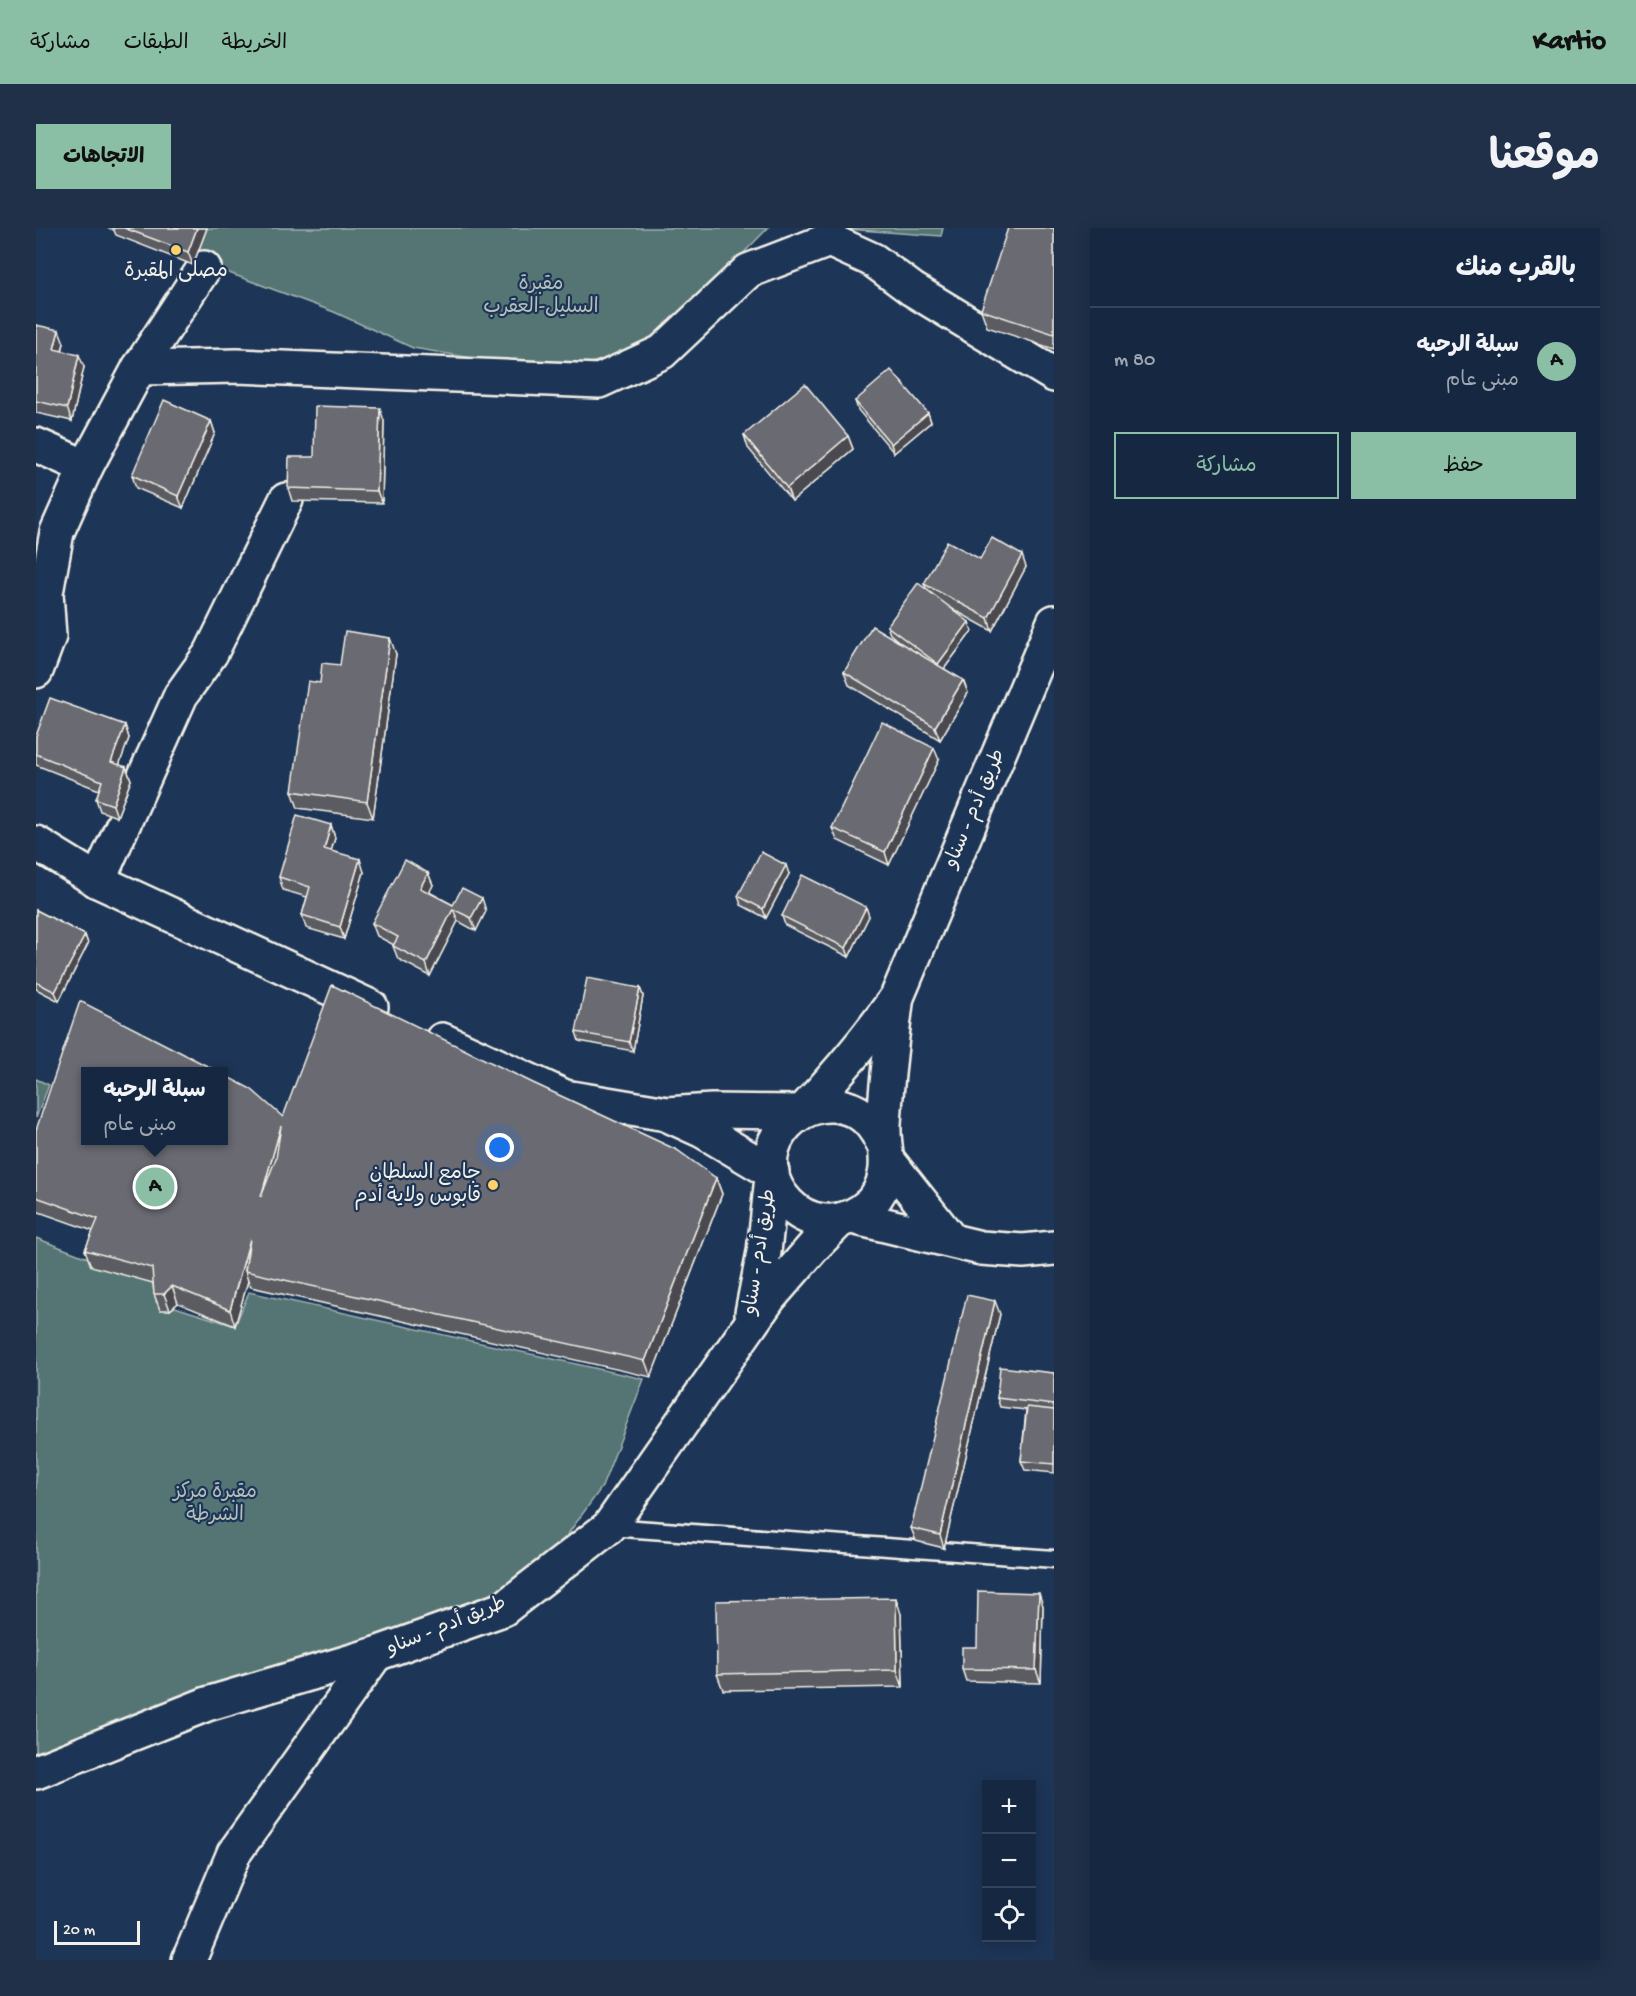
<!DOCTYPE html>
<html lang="ar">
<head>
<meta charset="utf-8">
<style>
	body { margin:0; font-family:"Gochi Hand","Playpen Sans Arabic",sans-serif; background:#1f3048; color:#f1f3f6; direction:rtl }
	.controls { position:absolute; right:18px; bottom:18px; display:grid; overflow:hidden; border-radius:0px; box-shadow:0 3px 15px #0003 }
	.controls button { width:54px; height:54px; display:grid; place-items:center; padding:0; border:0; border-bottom:2px solid #35445a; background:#162841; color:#f1f3f6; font:30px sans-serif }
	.scale { position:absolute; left:18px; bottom:15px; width:86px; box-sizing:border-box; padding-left:6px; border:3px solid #f4f1e8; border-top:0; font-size:16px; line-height:21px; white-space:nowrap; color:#f4f1e8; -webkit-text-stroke:4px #1d3557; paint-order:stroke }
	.you { position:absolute; left:464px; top:920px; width:21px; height:21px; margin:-15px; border:4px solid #fff; border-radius:50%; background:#1a73e8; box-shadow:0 0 0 9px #1a73e833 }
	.badge { display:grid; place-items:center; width:39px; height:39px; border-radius:50%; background:#8abfa5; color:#111; font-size:20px; font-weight:700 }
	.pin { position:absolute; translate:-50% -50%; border:3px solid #fff; box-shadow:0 2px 6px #0006 }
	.popup { position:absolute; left:45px; top:839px; width:147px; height:78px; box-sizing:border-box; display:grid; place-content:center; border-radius:0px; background:#162841; filter:drop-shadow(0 2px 4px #0005); font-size:20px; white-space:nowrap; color:#9ea6b1 }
	.popup b { font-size:22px; color:#f1f3f6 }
	.popup::after { content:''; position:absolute; left:50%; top:100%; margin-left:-12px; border:12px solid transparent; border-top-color:#162841 }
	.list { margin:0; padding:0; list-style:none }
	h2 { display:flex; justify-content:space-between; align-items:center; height:78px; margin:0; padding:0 24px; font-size:26px }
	h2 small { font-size:20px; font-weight:400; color:#9ea6b1 }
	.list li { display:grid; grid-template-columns:39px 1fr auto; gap:18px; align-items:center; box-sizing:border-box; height:108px; padding:0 24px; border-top:2px solid #35445a }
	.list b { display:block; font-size:22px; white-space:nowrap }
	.list p { margin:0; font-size:20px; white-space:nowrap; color:#9ea6b1 }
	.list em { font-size:20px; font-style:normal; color:#9ea6b1 }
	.actions { display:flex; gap:12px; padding:18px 24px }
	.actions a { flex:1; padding:14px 0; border:2px solid #8abfa5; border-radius:0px; text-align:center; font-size:21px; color:#8abfa5 }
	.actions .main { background:#8abfa5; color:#111 }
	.icon { flex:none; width:33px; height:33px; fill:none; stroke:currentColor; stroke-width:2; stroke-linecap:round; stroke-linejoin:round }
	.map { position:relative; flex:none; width:1018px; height:1732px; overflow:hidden; direction:ltr; border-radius:0px }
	header { display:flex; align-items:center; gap:36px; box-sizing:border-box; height:84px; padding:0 30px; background:#8abfa5; color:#111 }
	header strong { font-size:28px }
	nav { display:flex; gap:33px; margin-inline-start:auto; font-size:21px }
	.intro { display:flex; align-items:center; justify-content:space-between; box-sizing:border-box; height:144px; padding:0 36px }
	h1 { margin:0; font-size:42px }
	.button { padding:15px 27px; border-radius:0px; background:#8abfa5; color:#111; font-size:21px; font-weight:700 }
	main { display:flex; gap:36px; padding:0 36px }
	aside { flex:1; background:#162841; border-radius:0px; box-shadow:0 3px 15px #0003 }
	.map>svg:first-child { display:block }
</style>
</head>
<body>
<header>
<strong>Kartio</strong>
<nav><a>الخريطة</a><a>الطبقات</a><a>مشاركة</a></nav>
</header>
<div class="intro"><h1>موقعنا</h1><a class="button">الاتجاهات</a></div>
<main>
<aside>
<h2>بالقرب منك<small></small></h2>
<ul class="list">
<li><span class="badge">A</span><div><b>سبلة الرحبه</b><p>مبنى عام</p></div><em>80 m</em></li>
</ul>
<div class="actions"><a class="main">حفظ</a><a>مشاركة</a></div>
</aside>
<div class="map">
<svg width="1018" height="1732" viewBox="0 0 1018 1732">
	<rect width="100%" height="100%" fill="#1d3557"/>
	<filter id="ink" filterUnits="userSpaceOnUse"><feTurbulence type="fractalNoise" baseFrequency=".0167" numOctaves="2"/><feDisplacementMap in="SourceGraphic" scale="12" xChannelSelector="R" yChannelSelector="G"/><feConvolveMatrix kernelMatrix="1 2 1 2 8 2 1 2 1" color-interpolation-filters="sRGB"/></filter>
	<g filter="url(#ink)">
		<g fill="#547574" stroke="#a4b3ae" stroke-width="1.5">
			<polygon points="72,0 732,0 681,52 600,122 551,136 478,137 377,120 298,84"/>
			<polygon points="796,0 907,0 905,8"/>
			<polygon points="0,851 13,857 0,890"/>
			<polygon points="0,1010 122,1057 120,1074 134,1082 139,1079 199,1098 213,1064 608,1151 566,1259 524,1317 468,1367 0,1532"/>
		</g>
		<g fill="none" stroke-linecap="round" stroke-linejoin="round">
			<defs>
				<polyline id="service" points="573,1299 1018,1331"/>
				<g id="minor">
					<polyline points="103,140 201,138 563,153 626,124 712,43 793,12 837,32 876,61 1018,147"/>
					<polyline points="0,217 50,239 21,304 10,365 13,408 0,443"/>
					<polyline points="50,239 103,140 168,40"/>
					<polyline points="0,615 62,653 335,779"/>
					<polyline points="62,653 145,467 175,425 250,272"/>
					<polyline points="406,812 529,869 631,886 676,883 765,884"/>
					<polyline points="632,887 667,903 736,944"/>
					<polyline points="851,931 915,1012"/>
					<polyline points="816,989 945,1020 987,1023 1018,1020"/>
					<polyline points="153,1732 198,1625 340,1426"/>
				</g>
				<g id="primary">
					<path d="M766,884C801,847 832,810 861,769L1018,394"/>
					<path d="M847,915C841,903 834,891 821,884C769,856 710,918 745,967C753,978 764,987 777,991C799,997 819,990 835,975C843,967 847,957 849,947C853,931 847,914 848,897C850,856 855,816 860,775"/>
					<polyline points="716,1085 728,1024 736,949"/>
					<polyline points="0,1544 171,1476 340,1426 467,1381 573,1299 733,1070 779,1017 804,992"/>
				</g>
			</defs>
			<use href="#service" stroke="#f4f1e8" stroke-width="21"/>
			<use href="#minor" stroke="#f4f1e8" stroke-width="38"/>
			<use href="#primary" stroke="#f4f1e8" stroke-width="38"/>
			<use href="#service" stroke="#1d3557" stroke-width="16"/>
			<use href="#minor" stroke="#1d3557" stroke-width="33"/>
			<use href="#primary" stroke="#1d3557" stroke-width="33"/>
		</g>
		<g fill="#5a5b62" stroke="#f4f1e8" stroke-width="1.5">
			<polygon points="77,0 171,0 157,37 80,7"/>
			<polygon points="1018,0 1018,121 951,99 945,82"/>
			<polygon points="0,97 28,115 26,123 48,139 36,193 0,185"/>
			<polygon points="819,173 892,185 895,194 858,225 822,182"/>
			<polygon points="175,193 179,205 147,280 100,260 96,247"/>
			<polygon points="348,193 346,275 256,273 252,260 278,229"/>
			<polygon points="708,207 812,208 817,221 756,273 712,220"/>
			<polygon points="944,331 990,339 956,403 913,379 936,403 908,441 927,452 932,465 904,512 813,457 808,444 867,417 854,406 851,398 891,362 888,356"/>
			<polygon points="360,426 337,590 262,580 256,563 284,455 304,437"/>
			<polygon points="89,497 93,510 83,537 90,539 95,552 81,589 64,583 60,571 63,562 0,537 0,508"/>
			<polygon points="903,532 853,637 801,612 796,600"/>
			<polygon points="295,597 299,610 295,623 328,644 308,711 270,700 266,687 271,669 247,662 243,649"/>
			<polygon points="392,645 397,657 393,664 417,677 450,683 440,703 422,693 394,748 362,731 357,718 358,717 341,708 336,695"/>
			<polygon points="753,646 730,690 705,677 702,668"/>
			<polygon points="0,682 49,707 52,716 23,773 0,761"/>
			<polygon points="746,688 833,688 813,729 749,697"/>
			<polygon points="604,760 607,768 597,823 543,813 540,804"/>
			<polygon points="247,889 680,950 686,966 615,1149 215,1059 212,1053 199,1098 142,1075 134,1082 124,1082 118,1066 117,1055 55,1038 49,1022 57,1003 0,983 0,902"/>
			<polygon points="964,1086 908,1320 880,1313 875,1300"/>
			<polygon points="1018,1145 1018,1245 989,1242 985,1233 990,1182 964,1179 961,1170"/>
			<polygon points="1007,1378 1005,1455 930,1453 926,1441"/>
			<polygon points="865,1386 867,1459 687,1462 681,1446"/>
		</g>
		<g fill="#4a4a50" stroke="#f4f1e8" stroke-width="1.5">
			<polygon points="161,0 171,0 157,37 152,24"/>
			<polygon points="23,102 28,115 23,134 18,121"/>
			<polygon points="43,127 48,139 36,193 31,180"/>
			<polygon points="344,180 348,193 346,275 341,263"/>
			<polygon points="892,185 895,194 858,225 855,216"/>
			<polygon points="175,193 179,205 147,280 142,268"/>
			<polygon points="812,208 817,221 756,273 751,260"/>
			<polygon points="986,327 990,339 956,403 952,390"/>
			<polygon points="933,394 936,403 905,445 902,436"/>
			<polygon points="354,410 360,426 337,590 331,574"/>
			<polygon points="927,452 932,465 904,512 899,499"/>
			<polygon points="89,497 93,510 80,546 75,534"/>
			<polygon points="898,520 903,532 853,637 849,624"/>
			<polygon points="90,539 95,552 81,589 77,577"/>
			<polygon points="295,597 299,610 292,633 288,621"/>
			<polygon points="324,631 328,644 308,711 304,699"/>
			<polygon points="750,637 753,646 730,690 727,681"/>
			<polygon points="392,645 397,657 389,673 384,660"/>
			<polygon points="446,670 450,683 440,703 435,690"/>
			<polygon points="830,679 833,688 813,729 810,720"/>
			<polygon points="417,681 422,693 394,748 390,735"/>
			<polygon points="49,707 52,716 23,773 19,764"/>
			<polygon points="604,760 607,768 597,823 593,814"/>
			<polygon points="245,898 251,915 225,969"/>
			<polygon points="680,950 686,966 615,1149 609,1133"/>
			<polygon points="214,1011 209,1043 212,1053 199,1098 194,1082"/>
			<polygon points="136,1058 142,1075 134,1082 128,1066"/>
			<polygon points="959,1073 964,1086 908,1320 904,1307"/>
			<polygon points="1003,1365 1007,1378 1005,1455 1000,1442"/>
			<polygon points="860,1370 865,1386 867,1459 861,1442"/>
		</g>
		<g fill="#696a72" stroke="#f4f1e8" stroke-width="1.5" fill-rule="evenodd">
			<polygon points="88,0 161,0 152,24"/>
			<polygon points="972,0 1018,0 1018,106 945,82"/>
			<polygon points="0,97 23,102 18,121 43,127 31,180 0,173"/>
			<polygon points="855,142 892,185 855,216 819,173"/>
			<polygon points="769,156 812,208 751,260 708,207"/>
			<polygon points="128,172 175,193 142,268 96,247"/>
			<polygon points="279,178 344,180 341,263 252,260 253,229 278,229"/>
			<polygon points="956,310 986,327 952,390 888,356 911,313 944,331"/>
			<polygon points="882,355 933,394 902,436 851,398"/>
			<polygon points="836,398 927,452 899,499 808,444"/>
			<polygon points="309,403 354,410 331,574 256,563 272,453 284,455 286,435 304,437"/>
			<polygon points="14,470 89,497 75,534 90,539 77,577 60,571 66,553 0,526 0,508"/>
			<polygon points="846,494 898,520 849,624 796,600"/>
			<polygon points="261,587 295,597 288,621 324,631 304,699 266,687 274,659 243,649"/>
			<polygon points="725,624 750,637 727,681 702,668"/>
			<polygon points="369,632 392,645 384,660 417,677 426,660 446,670 435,690 417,681 390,735 357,718 362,709 336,695"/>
			<polygon points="766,647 830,679 810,720 746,688"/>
			<polygon points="0,682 49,707 19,764 0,754"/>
			<polygon points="551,750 604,760 593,814 540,804"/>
			<path d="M296,757L497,855L641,922L680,950L609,1133L209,1043L214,1011L194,1082L136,1058L128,1066H118L116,1040L49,1022L62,991L0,969V902L44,773L181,843H50V912H188V847L215,861L247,889ZM245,898L240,930L225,969Z"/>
			<polygon points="931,1067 959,1073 904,1307 875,1300"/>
			<polygon points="964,1139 1018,1145 1018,1177 961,1170"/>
			<polygon points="991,1179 1018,1182 1018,1236 985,1233"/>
			<polygon points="942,1363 1003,1365 1000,1442 926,1441 926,1419 941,1419"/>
			<polygon points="860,1370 861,1442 681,1446 680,1373"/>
		</g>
	</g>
	<g fill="#ffd166" stroke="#1d3557" stroke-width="2">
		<circle cx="140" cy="22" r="6"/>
		<circle cx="457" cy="957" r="6"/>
	</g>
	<g text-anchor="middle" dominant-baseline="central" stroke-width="4.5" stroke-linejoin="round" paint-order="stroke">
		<g font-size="20" fill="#f4f1e8" stroke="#1d3557">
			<text x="140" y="44">مصلى المقبرة</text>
			<text x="445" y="946" text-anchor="end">جامع السلطان<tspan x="445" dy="23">قابوس ولاية أدم</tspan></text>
		</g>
		<g font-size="20" fill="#b4bfba" stroke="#1d3557">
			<text x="505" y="57">مقبرة<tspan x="505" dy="23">السليل-العقرب</tspan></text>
			<text x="179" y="1265">مقبرة مركز<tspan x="179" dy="23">الشرطة</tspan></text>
		</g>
		<g font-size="20" fill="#f4f1e8" stroke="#1d3557">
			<text transform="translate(940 581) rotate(-67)">طريق أدم - سناو</text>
			<text transform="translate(725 1024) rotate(-81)">طريق أدم - سناو</text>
			<text transform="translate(411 1399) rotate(-22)">طريق أدم - سناو</text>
		</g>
	</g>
</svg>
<div class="controls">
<button>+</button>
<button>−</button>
<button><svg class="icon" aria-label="locate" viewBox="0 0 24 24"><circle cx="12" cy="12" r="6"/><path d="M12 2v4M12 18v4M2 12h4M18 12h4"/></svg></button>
</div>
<div class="scale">20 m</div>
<div class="you"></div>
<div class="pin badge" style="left:119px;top:959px">A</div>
<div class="popup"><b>سبلة الرحبه</b>مبنى عام</div>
</div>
</main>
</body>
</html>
